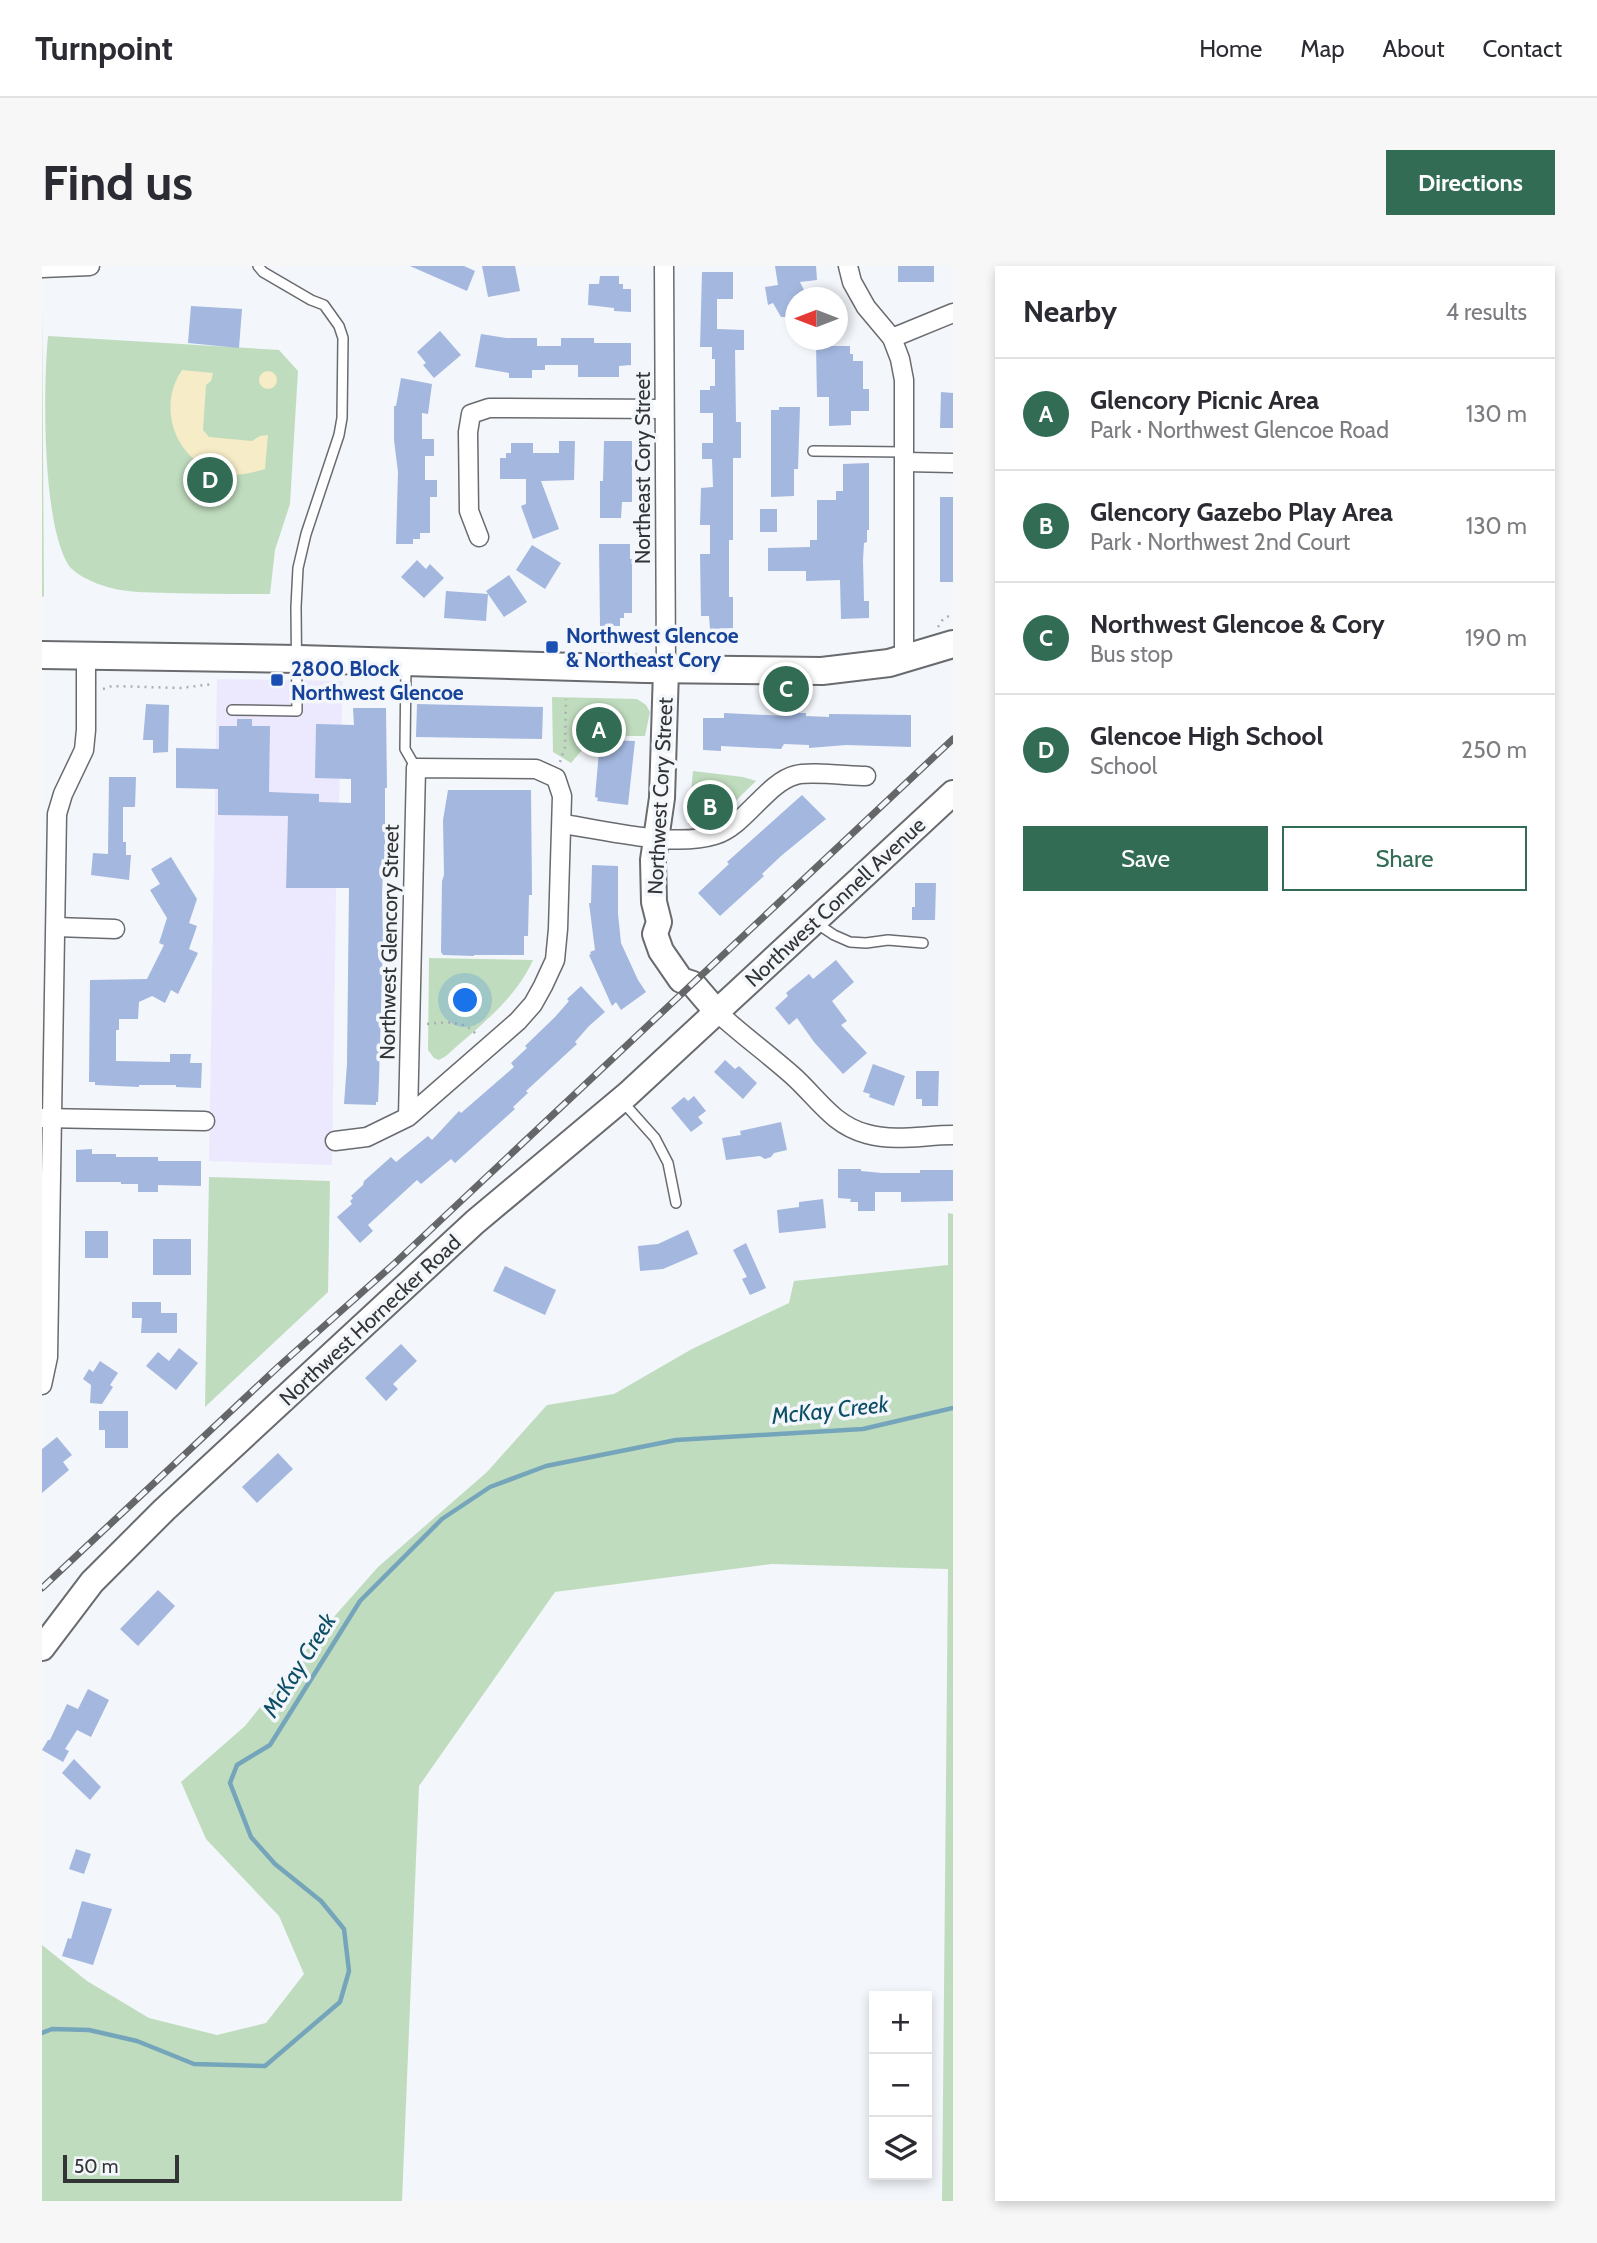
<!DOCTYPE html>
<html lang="en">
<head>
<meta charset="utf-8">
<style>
	body { margin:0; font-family:Cabin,sans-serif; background:#f7f7f7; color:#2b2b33 }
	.controls { position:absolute; right:21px; bottom:21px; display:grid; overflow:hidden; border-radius:0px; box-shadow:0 4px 10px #0003 }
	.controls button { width:63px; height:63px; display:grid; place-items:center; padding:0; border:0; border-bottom:2px solid #e1e1e2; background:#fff; color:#2b2b33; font:35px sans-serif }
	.compass { position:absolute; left:743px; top:21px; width:63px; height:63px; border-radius:50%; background:#fff; box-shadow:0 4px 10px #0003; rotate:270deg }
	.scale { position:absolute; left:21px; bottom:18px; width:116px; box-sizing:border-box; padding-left:7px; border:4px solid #333435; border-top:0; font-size:19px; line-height:24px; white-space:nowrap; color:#333435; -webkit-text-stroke:5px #f3f6fb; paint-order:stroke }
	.you { position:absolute; left:424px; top:735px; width:24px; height:24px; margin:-18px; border:5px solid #fff; border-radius:50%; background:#1a73e8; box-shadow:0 0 0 10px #1a73e833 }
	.badge { display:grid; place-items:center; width:46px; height:46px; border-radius:50%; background:#326c55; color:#fff; font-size:23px; font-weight:700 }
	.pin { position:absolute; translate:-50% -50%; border:4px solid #fff; box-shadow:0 2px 7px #0006 }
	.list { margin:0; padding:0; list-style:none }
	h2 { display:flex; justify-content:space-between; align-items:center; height:91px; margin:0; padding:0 28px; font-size:30px }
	h2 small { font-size:23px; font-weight:400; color:#7c7c81 }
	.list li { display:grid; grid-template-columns:46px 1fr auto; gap:21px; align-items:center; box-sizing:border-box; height:112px; padding:0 28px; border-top:2px solid #e1e1e2 }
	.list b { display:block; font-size:26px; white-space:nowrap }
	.list p { margin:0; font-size:23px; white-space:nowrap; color:#7c7c81 }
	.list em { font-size:23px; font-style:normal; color:#7c7c81 }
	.actions { display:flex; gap:14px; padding:21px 28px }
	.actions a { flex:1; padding:16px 0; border:2px solid #326c55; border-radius:0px; text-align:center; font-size:24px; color:#326c55 }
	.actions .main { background:#326c55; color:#fff }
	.icon { flex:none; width:38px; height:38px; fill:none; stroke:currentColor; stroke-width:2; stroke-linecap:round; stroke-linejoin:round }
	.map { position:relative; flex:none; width:911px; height:1935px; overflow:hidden; border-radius:0px }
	header { display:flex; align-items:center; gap:42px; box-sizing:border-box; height:98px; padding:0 35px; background:#fff; border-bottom:2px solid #e1e1e2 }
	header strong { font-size:33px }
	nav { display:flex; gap:38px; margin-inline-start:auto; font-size:24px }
	.intro { display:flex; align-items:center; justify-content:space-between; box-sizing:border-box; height:168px; padding:0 42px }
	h1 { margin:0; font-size:49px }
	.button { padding:18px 32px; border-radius:0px; background:#326c55; color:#fff; font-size:24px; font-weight:700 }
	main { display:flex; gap:42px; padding:0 42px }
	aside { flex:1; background:#fff; border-radius:0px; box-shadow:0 4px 10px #0003 }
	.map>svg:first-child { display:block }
</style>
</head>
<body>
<header>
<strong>Turnpoint</strong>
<nav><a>Home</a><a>Map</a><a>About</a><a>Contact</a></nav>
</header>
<div class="intro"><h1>Find us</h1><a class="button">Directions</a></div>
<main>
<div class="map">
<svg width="911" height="1935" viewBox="0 0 911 1935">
	<rect width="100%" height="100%" fill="#f3f6fb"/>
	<polygon fill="#ece9ff" points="175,413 301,415 294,628 290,899 167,895"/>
	<g fill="#c0dcbe">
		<polygon points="0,42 2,330 0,331"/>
		<path d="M6,70L237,84L256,105L248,238L233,284L228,328C195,328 161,328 127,327C105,326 80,327 59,319C48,315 35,309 27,300C0,258 1,124 6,70Z"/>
		<polygon points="510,431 595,433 604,439 608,446 603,470 552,470 529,497 511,486"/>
		<polygon points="651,505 701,511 714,515 677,551 647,559 646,557"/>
		<path d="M387,692L491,694C473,734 436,761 404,790L397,794L392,792L386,784Z"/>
		<polygon points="167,911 288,915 286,1026 163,1141"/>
		<polygon points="906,947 911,948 911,1935 900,1935 906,1303 730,1298 513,1326 377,1520 360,1935 0,1935 0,1679 45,1715 107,1752 175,1769 224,1757 262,1708 237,1650 164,1573 139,1516 203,1460 282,1362 336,1301 445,1206 505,1139 572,1128 650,1083 747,1037 752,1015 906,999"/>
	</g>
	<g fill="#f6ecc7">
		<path d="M140,104L171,107L169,115L164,119L161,164L167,171L210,175L218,170L226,169L223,203C209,207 194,211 180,207C134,197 114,142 140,104Z"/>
		<circle cx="226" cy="114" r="9"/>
	</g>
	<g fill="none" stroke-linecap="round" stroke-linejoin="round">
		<polyline stroke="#75a5bb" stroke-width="4.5" points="0,1767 10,1763 47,1764 95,1775 152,1798 223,1800 298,1736 307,1705 302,1663 279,1635 233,1598 209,1571 188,1517 195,1499 228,1479 318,1335 400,1253 448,1221 504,1200 634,1174 821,1163 911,1142"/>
	</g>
	<g fill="#a4b7df">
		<polygon points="368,0 422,0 433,5 425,25"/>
		<polygon points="440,0 473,0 478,25 446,31"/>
		<polygon points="733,0 774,0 775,14 758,16 766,32 753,32 753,51 739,51 731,37 726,39 723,21 736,19"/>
		<rect x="856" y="0" width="36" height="16"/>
		<polygon points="660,6 691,6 691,33 675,33 675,63 702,64 702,84 693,84 694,156 699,156 699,192 691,192 691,274 687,274 687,331 691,331 691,362 668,363 667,350 659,350 658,288 668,288 668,259 658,259 659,222 671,221 670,193 660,193 660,177 671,177 671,147 658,147 658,124 668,124 668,120 673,120 673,93 670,93 670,81 658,81"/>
		<polygon points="558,10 577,10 577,18 581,18 581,23 589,23 589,46 572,45 572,42 546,39 547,18 557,18"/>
		<polygon points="149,40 200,43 197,82 146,77"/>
		<polygon points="398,65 419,89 392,112 381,99 384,97 375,86"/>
		<polygon points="439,68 464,72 495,72 495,80 519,80 519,72 552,72 552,77 589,77 589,99 577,100 577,111 536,111 536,99 503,99 503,104 490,104 490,112 467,112 467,107 433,101"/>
		<polygon points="774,80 808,80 808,88 811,88 811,95 821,95 821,123 827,123 827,145 809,145 809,159 787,160 787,131 775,131"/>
		<polygon points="359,112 390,118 386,148 380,147 380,173 392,173 392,190 383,190 383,214 395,214 395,231 388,231 388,267 378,267 378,273 371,273 371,278 354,278 356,206 352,174 352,140 354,140"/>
		<polygon points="899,126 911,127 911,162 898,162"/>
		<polygon points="737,141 758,141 756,203 752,203 752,230 729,231 729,144 737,144"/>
		<polygon points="517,175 533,175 532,214 499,215 517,263 491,273 479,240 484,238 484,213 458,213 458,192 464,192 464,187 469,187 469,177 491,177 491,187 517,187"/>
		<polygon points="562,175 590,175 590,236 580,236 579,252 558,252 558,215 561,215"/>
		<polygon points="827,197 827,264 825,264 825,276 822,277 821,294 822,335 827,335 827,352 799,353 798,314 764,315 764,305 726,305 726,282 768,281 768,274 775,274 775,234 794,234 794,225 801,225 801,198"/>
		<rect x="898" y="231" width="13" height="85"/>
		<rect x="718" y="243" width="17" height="23"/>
		<polygon points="557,278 588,278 588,293 590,293 590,347 582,347 582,352 578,352 578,360 558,360"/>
		<polygon points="490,279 519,297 503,323 474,304"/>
		<polygon points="375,294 384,303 388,298 402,312 382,332 359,311"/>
		<polygon points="467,309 485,336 462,351 444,325"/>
		<polygon points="404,325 446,328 444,355 402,352"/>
		<polygon points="104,438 127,439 126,486 111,487 111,474 101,474"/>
		<polygon points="375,438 501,441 500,473 374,471"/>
		<polygon points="311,442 344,442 345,522 343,522 343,605 341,605 340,629 341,674 337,814 336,836 334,836 334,839 302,838 305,798 307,622 244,622 246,550 176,549 176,523 134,522 134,482 177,483 177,460 195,460 195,453 210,453 210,460 228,460 227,526 277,528 277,536 309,537 309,513 273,512 274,458 312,459"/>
		<polygon points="682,447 746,450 746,447 764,447 764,450 787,451 787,448 869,449 869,481 804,479 767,482 767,479 742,478 739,483 679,480 679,485 661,484 661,452 682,452"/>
		<polygon points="558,474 593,475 586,539 555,535 556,532 553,531"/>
		<polygon points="67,511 94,511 93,541 81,541 81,576 84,576 84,589 89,589 87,614 49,609 51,587 66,588"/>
		<polygon points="406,524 489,524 490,629 487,629 486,670 482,670 482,689 432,689 432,690 401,689 399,686 400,615 402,609 401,554"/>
		<polygon points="760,529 784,553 739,590 720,608 722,610 678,650 656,627 687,598 685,596"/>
		<polygon points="129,591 155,633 147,657 155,660 147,683 156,687 136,728 129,724 123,737 110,730 97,736 96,753 77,753 77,764 74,764 74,795 128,796 128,788 149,788 148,797 160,797 159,822 134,821 134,819 97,819 97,821 53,819 53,816 47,816 48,714 105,713 122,679 117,677 125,652 108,624 118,618 109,603"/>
		<polygon points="550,599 576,600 576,648 579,677 596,714 604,726 579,744 574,736 570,740 547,689 549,688 548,686 553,684 547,637 549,637"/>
		<polygon points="873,617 894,617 893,654 870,654 870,641 873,641"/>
		<polygon points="794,694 812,716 790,735 805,755 799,759 825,787 801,808 772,776 755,752 747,759 733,742 746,730 744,727 767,708 771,713"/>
		<polygon points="539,720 563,746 547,760 533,776 535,778 484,825 486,827 471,841 473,843 413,897 409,893 379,918 375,914 326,959 331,965 318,977 295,951 310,938 308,935 311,932 309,930 321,919 322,915 349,891 354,896 386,870 390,874 417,845 419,847 472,801 469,797 485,782 483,780 513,751 527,735 525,733"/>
		<polygon points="683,794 693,803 697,800 715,817 701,833 672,806"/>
		<polygon points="831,798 863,810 852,840 827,831 828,828 821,826"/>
		<polygon points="874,805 897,805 896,840 880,840 880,833 874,833"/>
		<polygon points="652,830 664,845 656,851 661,857 649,866 629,842 642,831 646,835"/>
		<polygon points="739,856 745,884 732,887 729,891 723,893 718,890 684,894 680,872 699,869 698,865"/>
		<polygon points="50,883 50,888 74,888 74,891 116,891 116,895 159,895 159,920 116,919 116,926 96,926 96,918 79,918 79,916 34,916 34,884"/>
		<polygon points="796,903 819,903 819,905 840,907 878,907 878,904 911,904 911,935 859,936 859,926 833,926 833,945 816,945 816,936 808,936 809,933 796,932"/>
		<polygon points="781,933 784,962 737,967 735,944 757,941 757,936"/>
		<polygon points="646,964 656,988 621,1003 598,1005 596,980 616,978"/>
		<rect x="43" y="965" width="23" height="27"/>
		<rect x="111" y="973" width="38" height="36"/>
		<polygon points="704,977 724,1022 708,1029 700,1013 705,1011 691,984"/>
		<polygon points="463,1000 514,1024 503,1049 451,1025"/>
		<polygon points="90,1036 119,1036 119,1047 135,1047 135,1067 99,1067 100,1052 90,1052"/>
		<polygon points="359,1078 375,1095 351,1118 356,1123 344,1135 323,1112"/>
		<polygon points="137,1082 156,1097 134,1124 104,1100 116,1086 127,1095"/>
		<polygon points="58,1095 76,1107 68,1119 71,1121 60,1138 48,1137 49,1119 41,1113 47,1103 51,1106"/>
		<polygon points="57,1145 86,1145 86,1182 63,1182 63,1164 57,1164"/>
		<polygon points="15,1171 30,1189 21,1196 27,1204 0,1227 0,1183"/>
		<polygon points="236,1187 251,1203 215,1237 200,1221"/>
		<polygon points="116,1324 133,1340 96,1380 78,1363"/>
		<polygon points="46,1423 67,1434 49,1471 35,1464 23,1483 27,1485 21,1496 0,1484 6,1474 8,1474 25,1438 36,1443"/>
		<polygon points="32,1493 59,1521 48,1534 20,1507"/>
		<polygon points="34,1583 49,1588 42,1608 27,1603"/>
		<polygon points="40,1635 70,1643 51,1699 20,1690 26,1672 29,1673"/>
	</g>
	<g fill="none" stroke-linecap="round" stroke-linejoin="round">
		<defs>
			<g id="lane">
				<polyline points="771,185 863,186"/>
				<polyline points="364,398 363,483 374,502"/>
				<polyline points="190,444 255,445 254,341 256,302 264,268 297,169 300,152 301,72 297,60 282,39 269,34 221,6 216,0"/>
				<polyline points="774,657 792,669 808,676 824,677 846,674 881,677"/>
				<polyline points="580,835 613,872 626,897 634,937"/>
			</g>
			<g id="street">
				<polyline points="622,0 624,404"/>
				<polyline points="806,0 810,16 824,41 850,72 858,93 862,114 862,394"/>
				<polyline points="0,2 48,0"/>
				<polyline points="850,72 911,47"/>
				<polyline points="863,196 911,197"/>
				<polyline points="437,271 427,245 426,166 429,148 447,142 622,143"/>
				<path d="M520,558C564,564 631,582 673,569C703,560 725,516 754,509C767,505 808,510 824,510"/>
				<polyline points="14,661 73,663"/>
				<path d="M675,746C699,768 725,787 750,809C775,831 790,859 825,868C854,876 882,869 911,869"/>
				<polyline points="0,852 163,855"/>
				<polyline points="293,875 325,871 366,851 476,755 491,738 501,720 513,694 516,663 520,530 514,512 494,503 374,502 366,851"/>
				<polyline points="0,1119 6,1091 15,548 21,528 42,484 44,464 44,390"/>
			</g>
			<g id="secondary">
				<polyline points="624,404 620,532 611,594 612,636 617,656 613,668 619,685 639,714 651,718 675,746"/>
				<polyline points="0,1382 50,1316 122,1244 433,956 586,828 911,527"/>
			</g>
			<polyline id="primary" points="0,389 256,393 603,403 780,405 847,397 911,378"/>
		</defs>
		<use href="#lane" stroke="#696b6f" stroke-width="12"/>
		<use href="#street" stroke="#696b6f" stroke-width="21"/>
		<use href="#secondary" stroke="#696b6f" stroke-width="28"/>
		<use href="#primary" stroke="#696b6f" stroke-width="30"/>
		<g stroke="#acafb2" stroke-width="2.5" stroke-dasharray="2 5" stroke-linecap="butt">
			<polyline points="896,361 901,353 911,348"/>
			<polyline points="61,423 70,420 138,422 171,418"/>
			<polyline points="518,496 523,481 524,433"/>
			<path d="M385,758C404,756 421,754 434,768"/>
		</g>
		<use href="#lane" stroke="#fff" stroke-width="9"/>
		<use href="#street" stroke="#fff" stroke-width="18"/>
		<use href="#secondary" stroke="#fff" stroke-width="24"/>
		<use href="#primary" stroke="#fff" stroke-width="26"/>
		<defs>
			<polyline id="rail" points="0,1322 236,1101 353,997 911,473"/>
		</defs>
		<use href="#rail" stroke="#656668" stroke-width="7"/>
		<use href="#rail" stroke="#f3f6fb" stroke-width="4.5" stroke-dasharray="13" stroke-linecap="butt"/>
	</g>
	<g fill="#1a4fb4" stroke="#f3f6fb" stroke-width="2.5">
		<rect x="503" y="374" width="14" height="14" rx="3.5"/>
		<rect x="228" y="407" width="14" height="14" rx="3.5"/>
	</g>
	<g text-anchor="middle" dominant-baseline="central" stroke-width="7" stroke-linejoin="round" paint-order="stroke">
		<g font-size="21" fill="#333435" stroke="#f3f6fb">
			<text transform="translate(600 202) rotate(-90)">Northeast Cory Street</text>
			<text transform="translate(618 530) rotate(-87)">Northwest Cory Street</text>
			<text transform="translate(793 636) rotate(-43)">Northwest Connell Avenue</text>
			<text transform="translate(347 676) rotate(-89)">Northwest Glencory Street</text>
			<text transform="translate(328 1054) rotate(-43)">Northwest Hornecker Road</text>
		</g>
		<g font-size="21" font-weight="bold" fill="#164399" stroke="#f3f6fb" text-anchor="start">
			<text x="524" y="369">Northwest Glencoe<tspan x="524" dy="24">&amp; Northeast Cory</tspan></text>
			<text x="249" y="402">2800 Block<tspan x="249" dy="24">Northwest Glencoe</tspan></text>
		</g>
		<g font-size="23" font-style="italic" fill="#0d4f66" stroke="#f3f6fb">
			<text transform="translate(788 1144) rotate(-6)">McKay Creek</text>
			<text transform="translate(257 1399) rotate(-58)">McKay Creek</text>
		</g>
	</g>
</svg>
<div class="controls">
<button>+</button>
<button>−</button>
<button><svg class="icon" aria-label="layers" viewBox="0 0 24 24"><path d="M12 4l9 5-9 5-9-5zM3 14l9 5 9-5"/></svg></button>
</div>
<svg class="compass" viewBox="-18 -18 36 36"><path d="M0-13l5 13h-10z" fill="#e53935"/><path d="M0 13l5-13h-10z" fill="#7c7c81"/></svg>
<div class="scale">50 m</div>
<div class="you"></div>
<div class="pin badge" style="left:557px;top:464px">A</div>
<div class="pin badge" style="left:668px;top:541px">B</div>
<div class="pin badge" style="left:744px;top:423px">C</div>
<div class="pin badge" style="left:168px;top:214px">D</div>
</div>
<aside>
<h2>Nearby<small>4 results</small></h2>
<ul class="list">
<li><span class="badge">A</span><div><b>Glencory Picnic Area</b><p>Park · Northwest Glencoe Road</p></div><em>130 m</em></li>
<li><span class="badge">B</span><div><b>Glencory Gazebo Play Area</b><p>Park · Northwest 2nd Court</p></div><em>130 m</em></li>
<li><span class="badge">C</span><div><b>Northwest Glencoe &amp; Cory</b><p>Bus stop</p></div><em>190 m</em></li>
<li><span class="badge">D</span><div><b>Glencoe High School</b><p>School</p></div><em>250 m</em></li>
</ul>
<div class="actions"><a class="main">Save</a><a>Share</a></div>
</aside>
</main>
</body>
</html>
